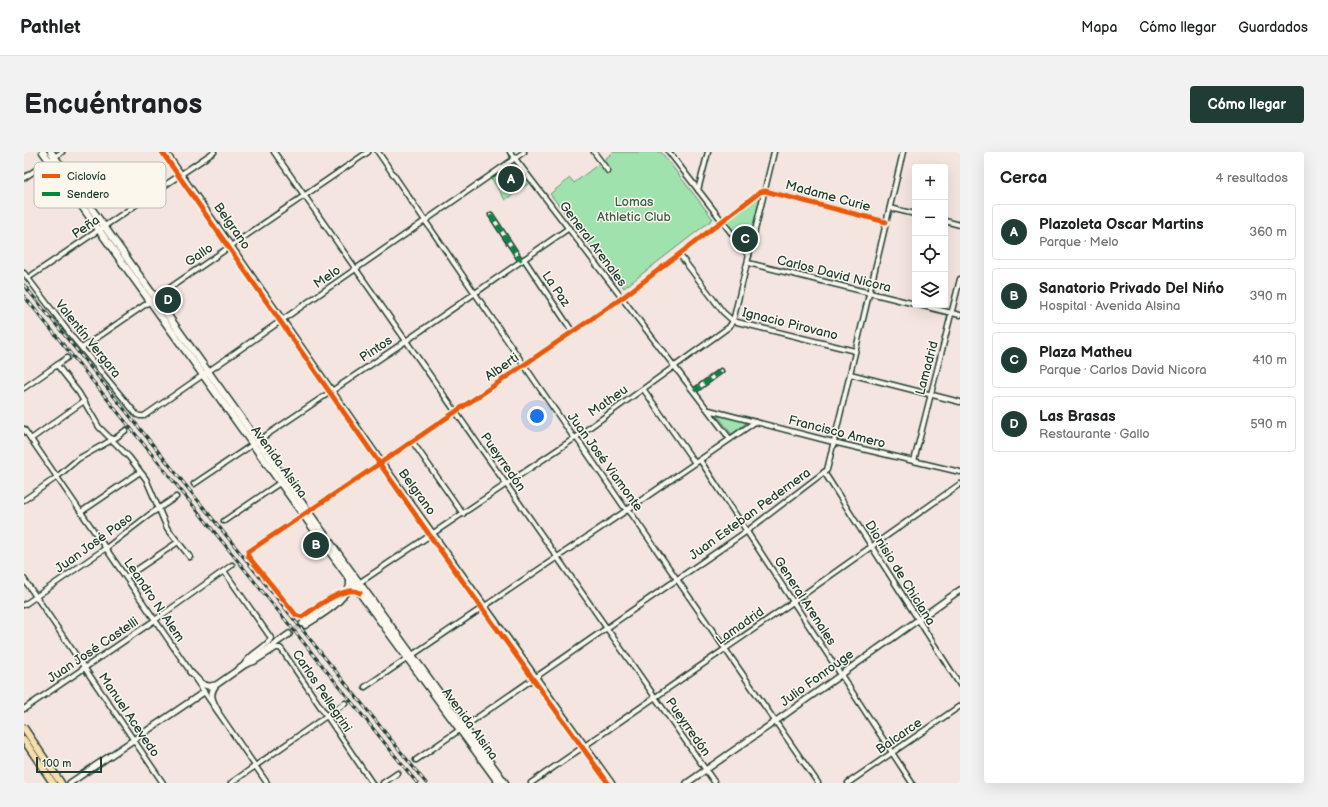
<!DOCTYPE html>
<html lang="es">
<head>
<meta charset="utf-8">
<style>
	body { margin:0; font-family:"Balsamiq Sans",sans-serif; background:#f2f2f2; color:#202124 }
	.controls { position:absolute; right:12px; top:12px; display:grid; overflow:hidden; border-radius:4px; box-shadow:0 4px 16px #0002 }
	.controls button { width:36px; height:36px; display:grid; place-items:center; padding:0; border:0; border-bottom:1px solid #e0e0e0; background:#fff; color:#202124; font:20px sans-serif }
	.scale { position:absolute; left:12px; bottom:10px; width:66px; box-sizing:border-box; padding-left:4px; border:2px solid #1f3d34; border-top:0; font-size:11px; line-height:14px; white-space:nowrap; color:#1f3d34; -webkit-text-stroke:3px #fbf7ec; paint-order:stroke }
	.you { position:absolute; left:513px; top:264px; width:14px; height:14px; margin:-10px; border:3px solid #fff; border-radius:50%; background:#1a73e8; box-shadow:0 0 0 6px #1a73e833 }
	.badge { display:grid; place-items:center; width:26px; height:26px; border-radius:50%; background:#1f3d34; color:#fff; font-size:13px; font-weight:700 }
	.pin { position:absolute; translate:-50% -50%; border:2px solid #fff; box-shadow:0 1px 4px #0006 }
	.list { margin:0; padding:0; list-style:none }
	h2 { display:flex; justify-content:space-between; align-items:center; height:52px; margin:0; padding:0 16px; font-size:17px }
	h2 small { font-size:13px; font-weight:400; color:#757577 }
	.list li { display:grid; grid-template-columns:26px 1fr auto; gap:12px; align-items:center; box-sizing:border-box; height:56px; margin:0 8px 8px; padding:0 8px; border:1px solid #e0e0e0; border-radius:4px }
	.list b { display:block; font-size:15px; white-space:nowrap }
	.list p { margin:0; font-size:13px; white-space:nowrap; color:#757577 }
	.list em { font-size:13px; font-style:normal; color:#757577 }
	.icon { flex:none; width:22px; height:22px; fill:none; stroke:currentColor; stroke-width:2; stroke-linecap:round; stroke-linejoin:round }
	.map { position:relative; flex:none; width:936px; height:631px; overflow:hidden; border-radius:4px }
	header { display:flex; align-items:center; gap:24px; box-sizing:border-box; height:56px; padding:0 20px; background:#fff; border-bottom:1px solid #e0e0e0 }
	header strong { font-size:19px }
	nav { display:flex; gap:22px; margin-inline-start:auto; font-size:14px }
	.intro { display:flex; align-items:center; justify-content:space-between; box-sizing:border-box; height:96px; padding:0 24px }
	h1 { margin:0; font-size:28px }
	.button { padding:10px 18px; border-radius:4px; background:#1f3d34; color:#fff; font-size:14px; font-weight:700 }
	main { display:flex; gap:24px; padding:0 24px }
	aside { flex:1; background:#fff; border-radius:4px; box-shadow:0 4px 16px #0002 }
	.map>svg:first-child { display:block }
</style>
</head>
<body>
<header>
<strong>Pathlet</strong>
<nav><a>Mapa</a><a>Cómo llegar</a><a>Guardados</a></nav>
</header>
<div class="intro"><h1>Encuéntranos</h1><a class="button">Cómo llegar</a></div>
<main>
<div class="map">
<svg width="936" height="631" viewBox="0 0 936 631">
	<rect width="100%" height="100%" fill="#f4e5e0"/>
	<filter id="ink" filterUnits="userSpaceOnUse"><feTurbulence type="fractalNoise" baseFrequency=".025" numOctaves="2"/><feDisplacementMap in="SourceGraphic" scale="8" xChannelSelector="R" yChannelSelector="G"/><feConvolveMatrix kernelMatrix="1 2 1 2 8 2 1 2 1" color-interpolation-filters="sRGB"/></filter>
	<g filter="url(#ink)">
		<g fill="#a0e2ad" stroke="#609070">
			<polygon points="590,0 637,0 689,67 600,136 526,42 546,26 550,31"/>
			<polygon points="491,8 507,30 481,48 466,24"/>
			<polygon points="741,39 725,104 698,69"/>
			<polygon points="696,263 720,269 722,271 708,282 707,281 694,264"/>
		</g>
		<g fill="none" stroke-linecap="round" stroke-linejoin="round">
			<polyline stroke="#c9c3be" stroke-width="5" stroke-dasharray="5 2.5" stroke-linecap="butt" points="265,482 278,472"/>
			<defs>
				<g id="minor">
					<polyline points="142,0 358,310 588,631"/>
					<polyline points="250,0 691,631"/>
					<polyline points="354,0 548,283 554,288 600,355 607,361 794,631"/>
					<polyline points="486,0 706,287"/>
					<polyline points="570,0 584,19"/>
					<polyline points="645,0 725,104"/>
					<polyline points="0,26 38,0"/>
					<polyline points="674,38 684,0"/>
					<polyline points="866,56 891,62"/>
					<polyline points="467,63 497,109"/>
					<polyline points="921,69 936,73"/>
					<polyline points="655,102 699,160 709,169 831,199"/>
					<polyline points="500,107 548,179"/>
					<polyline points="724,111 891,152"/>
					<polyline points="0,121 50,187 113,263 116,264 120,264 500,0"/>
					<polyline points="4,126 190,0"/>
					<polyline points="895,153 936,163"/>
					<polyline points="58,196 344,0"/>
					<polyline points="33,213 55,241 75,275 105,305 122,327 143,376 166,405"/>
					<polyline points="826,222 936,250"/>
					<polyline points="0,236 43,206"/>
					<polyline points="620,238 671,311"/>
					<polyline points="670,239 697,219"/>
					<polyline points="685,258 809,290 936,320"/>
					<polyline points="0,277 168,522"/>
					<polyline points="7,287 60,249"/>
					<polyline points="388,289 439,362"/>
					<polyline points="676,308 888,631"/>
					<polyline points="890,309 936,127"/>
					<polyline points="800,320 936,533"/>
					<polyline points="170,332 382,189 545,76"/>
					<polyline points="0,348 33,325 54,307 93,285 102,278"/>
					<polyline points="57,360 116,320"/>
					<polyline points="200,369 257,330"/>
					<path d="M200,419L247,486C243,496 226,500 219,514"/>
					<polyline points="102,425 154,390"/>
					<polyline points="0,427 139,631"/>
					<polyline points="335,431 551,286 705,175 709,169 750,0"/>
					<polyline points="319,441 306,446 278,465 272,463 224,404 224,400 358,310 598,146 736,40 741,39 862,70"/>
					<polyline points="0,453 82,396 125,363 152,345"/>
					<path d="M281,474C296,464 328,448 325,427"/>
					<polyline points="221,513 230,510 252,496 256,496 258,498 348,631"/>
					<polyline points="172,528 243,631"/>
					<polyline points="341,535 603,358 731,270"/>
					<polyline points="0,557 131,468 208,413"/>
					<polyline points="392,608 723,379 803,318 879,0"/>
					<polyline points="207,631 321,551"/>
					<polyline points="359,631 374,621"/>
					<polyline points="507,631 769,450 936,332"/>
					<polyline points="824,631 936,554"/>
				</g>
				<g id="tertiary">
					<polyline points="278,472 334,432"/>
					<path d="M166,520C175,527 178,537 191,533"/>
					<path d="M194,559C189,550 184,542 192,533L265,482"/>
					<polyline points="46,631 180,540"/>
					<polyline points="663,631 752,569 936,438"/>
				</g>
				<g id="secondary">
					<polyline points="19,0 319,418 475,631"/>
					<polyline points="27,0 323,414 481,631"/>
				</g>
				<g id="primary">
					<polyline points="0,576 37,631"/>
					<polyline points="0,588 29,631"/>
				</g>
			</defs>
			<use href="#minor" stroke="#1f3d34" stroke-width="7"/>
			<use href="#tertiary" stroke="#1f3d34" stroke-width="8"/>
			<use href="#secondary" stroke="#1f3d34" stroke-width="9"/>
			<use href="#primary" stroke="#1f3d34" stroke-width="9"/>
			<use href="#minor" stroke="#fbf7ec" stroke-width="4"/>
			<use href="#tertiary" stroke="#fbf7ec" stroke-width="5"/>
			<use href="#secondary" stroke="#fbf7ec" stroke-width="6"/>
			<use href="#primary" stroke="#f9deab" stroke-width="6"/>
			<defs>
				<g id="rail">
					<polyline points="0,133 402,631"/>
					<polyline points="0,144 393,631"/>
				</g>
			</defs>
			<use href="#rail" stroke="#1f3d34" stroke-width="3"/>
			<use href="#rail" stroke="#fbf7ec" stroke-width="1.5" stroke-dasharray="4.5" stroke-linecap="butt"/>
			<g stroke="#00873e" stroke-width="4" stroke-dasharray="8 4" stroke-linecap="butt">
				<polyline points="467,63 497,109"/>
				<polyline points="670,239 697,219"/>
			</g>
			<defs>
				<g id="cycleway">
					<polyline points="138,0 409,388 584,631"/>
					<path d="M336,441C323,431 289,457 278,465L272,463L224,404V400L358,310L598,146L736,40L741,39L862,70"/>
				</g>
			</defs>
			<use href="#cycleway" stroke="#fbf7ec" stroke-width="8"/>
			<use href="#cycleway" stroke="#e8590c" stroke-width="5"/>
		</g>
	</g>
	<g text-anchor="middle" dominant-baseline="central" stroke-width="3" stroke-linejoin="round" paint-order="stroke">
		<g font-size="13" fill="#1f3d34" stroke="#fbf7ec">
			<text transform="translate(804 44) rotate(15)">Madame Curie</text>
			<text transform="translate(208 74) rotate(55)">Belgrano</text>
			<text transform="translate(62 75) rotate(-34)">Peña</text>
			<text transform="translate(569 92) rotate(53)">General Arenales</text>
			<text transform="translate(175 103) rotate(-34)">Gallo</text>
			<text transform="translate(810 122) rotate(14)">Carlos David Nicora</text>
			<text transform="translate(303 125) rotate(-34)">Melo</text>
			<text transform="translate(532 137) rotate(56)">La Paz</text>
			<text transform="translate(766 172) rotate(14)">Ignacio Pirovano</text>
			<text transform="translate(64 187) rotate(51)">Valentín Vergara</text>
			<text transform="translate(352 197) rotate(-34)">Pintos</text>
			<text transform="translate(478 215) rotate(-35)">Alberti</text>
			<text transform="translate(903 216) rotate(-75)">Lamadrid</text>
			<text transform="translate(584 249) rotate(-35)">Matheu</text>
			<text transform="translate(813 280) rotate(14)">Francisco Amero</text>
			<text transform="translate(255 310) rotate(54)">Avenida Alsina</text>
			<text transform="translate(479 310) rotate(55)">Pueyrredón</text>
			<text transform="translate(581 310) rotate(54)">Juan José Viamonte</text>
			<text transform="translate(393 340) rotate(54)">Belgrano</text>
			<text transform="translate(726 362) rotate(-36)">Juan Esteban Pedernera</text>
			<text transform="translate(70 391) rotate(-36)">Juan José Paso</text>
			<text transform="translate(876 421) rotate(58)">Dionisio de Chiclana</text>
			<text transform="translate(130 448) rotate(56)">Leandro N. Alem</text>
			<text transform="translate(781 449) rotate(57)">General Arenales</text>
			<text transform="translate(716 474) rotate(-35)">Lamadrid</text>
			<text transform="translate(69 498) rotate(-34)">Juan José Castelli</text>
			<text transform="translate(793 526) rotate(-36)">Julio Fonrouge</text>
			<text transform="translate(298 539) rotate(56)">Carlos Pellegrini</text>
			<text transform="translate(105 563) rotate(56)">Manuel Acevedo</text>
			<text transform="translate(446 572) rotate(54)">Avenida Alsina</text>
			<text transform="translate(664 575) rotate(55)">Pueyrredón</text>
			<text transform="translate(875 584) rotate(-35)">Balcarce</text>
		</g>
		<g font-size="13" fill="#395e4c" stroke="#fbf7ec">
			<text x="610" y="50">Lomas<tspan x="610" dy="15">Athletic Club</tspan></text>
		</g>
	</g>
	<rect x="10" y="10" width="132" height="46" rx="6" fill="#fbf7ec" stroke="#b9bfb5" stroke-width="1"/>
	<rect x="18" y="22" width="18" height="4" fill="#e8590c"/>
	<rect x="18" y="40" width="18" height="4" fill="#00873e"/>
	<g font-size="11" fill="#1f3d34">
		<text x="43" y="28">Ciclovía</text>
		<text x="43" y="46">Sendero</text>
	</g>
</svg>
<div class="controls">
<button>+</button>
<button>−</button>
<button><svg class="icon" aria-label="locate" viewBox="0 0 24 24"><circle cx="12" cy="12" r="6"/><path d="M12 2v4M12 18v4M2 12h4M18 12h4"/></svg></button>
<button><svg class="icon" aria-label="layers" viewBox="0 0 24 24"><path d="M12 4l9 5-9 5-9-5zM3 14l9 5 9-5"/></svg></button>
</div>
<div class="scale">100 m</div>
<div class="you"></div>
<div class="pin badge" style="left:487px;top:27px">A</div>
<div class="pin badge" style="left:292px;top:393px">B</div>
<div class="pin badge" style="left:721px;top:87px">C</div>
<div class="pin badge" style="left:144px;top:148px">D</div>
</div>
<aside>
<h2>Cerca<small>4 resultados</small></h2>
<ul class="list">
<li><span class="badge">A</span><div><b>Plazoleta Oscar Martins</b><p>Parque · Melo</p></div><em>360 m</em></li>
<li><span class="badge">B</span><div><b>Sanatorio Privado Del Nińo</b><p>Hospital · Avenida Alsina</p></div><em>390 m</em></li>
<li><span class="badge">C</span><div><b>Plaza Matheu</b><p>Parque · Carlos David Nicora</p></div><em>410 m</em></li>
<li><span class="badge">D</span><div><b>Las Brasas</b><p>Restaurante · Gallo</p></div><em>590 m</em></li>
</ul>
</aside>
</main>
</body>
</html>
